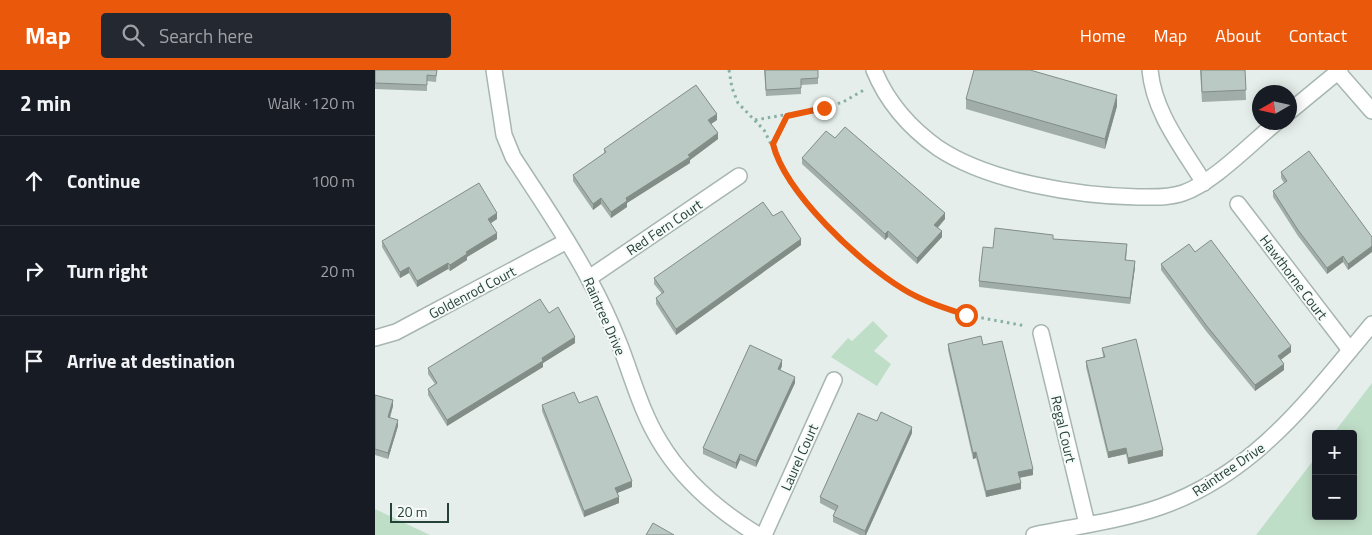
<!DOCTYPE html>
<html lang="en">
<head>
<meta charset="utf-8">
<style>
	body { margin:0; font-family:"Titillium Web",sans-serif; background:#242831; color:#f1f3f6 }
	.controls { position:absolute; right:15px; bottom:15px; display:grid; overflow:hidden; border-radius:5px; box-shadow:0 2px 12px #0003 }
	.controls button { width:45px; height:45px; display:grid; place-items:center; padding:0; border:0; border-bottom:1px solid #363941; background:#171b24; color:#f1f3f6; font:25px sans-serif }
	.compass { position:absolute; left:877px; top:15px; width:45px; height:45px; border-radius:50%; background:#171b24; box-shadow:0 2px 12px #0003; rotate:261deg }
	.scale { position:absolute; left:15px; bottom:12px; width:59px; box-sizing:border-box; padding-left:5px; border:2px solid #244039; border-top:0; font-size:14px; line-height:18px; white-space:nowrap; color:#244039; -webkit-text-stroke:4px #f6faf8; paint-order:stroke }
	.stop { position:absolute; width:15px; height:15px; margin:-11px; border:4px solid #ea580c; border-radius:50%; background:#fff }
	.stop.end { background:#ea580c; border-color:#fff; box-shadow:0 1px 5px #0008 }
	.list { margin:0; padding:0; list-style:none }
	h2 { display:flex; justify-content:space-between; align-items:center; height:65px; margin:0; padding:0 20px; font-size:21px }
	h2 small { font-size:16px; font-weight:400; color:#9ea1a6 }
	.list li { display:grid; grid-template-columns:32px 1fr auto; gap:15px; align-items:center; box-sizing:border-box; height:90px; padding:0 20px; border-top:1px solid #363941 }
	.list b { display:block; font-size:19px; white-space:nowrap }
	.list em { font-size:16px; font-style:normal; color:#9ea1a6 }
	.icon { flex:none; width:28px; height:28px; fill:none; stroke:currentColor; stroke-width:2; stroke-linecap:round; stroke-linejoin:round }
	.map { position:relative; flex:none; width:997px; height:465px; overflow:hidden }
	header { display:flex; align-items:center; gap:30px; box-sizing:border-box; height:70px; padding:0 25px; background:#ea580c; color:#fff }
	header strong { font-size:24px }
	nav { display:flex; gap:28px; margin-inline-start:auto; font-size:18px }
	.search { width:350px; height:45px; background:#242831; display:flex; align-items:center; gap:12px; box-sizing:border-box; padding:0 18px; border-radius:5px; color:#9ea1a6; font-size:19px }
	main { display:flex }
	aside { flex:1; background:#171b24 }
	.map>svg:first-child { display:block }
</style>
</head>
<body>
<header>
<strong>Map</strong>
<div class="search"><svg class="icon" aria-label="search" viewBox="0 0 24 24"><circle cx="10" cy="10" r="6"/><path d="M15 15l6 6"/></svg>Search here</div>
<nav><a>Home</a><a>Map</a><a>About</a><a>Contact</a></nav>
</header>
<main>
<aside>
<h2>2 min<small>Walk · 120 m</small></h2>
<ul class="list">
<li><svg class="icon" aria-label="ahead" viewBox="0 0 24 24"><path d="M12 20V5M6 11l6-6 6 6"/></svg><div><b>Continue</b></div><em>100 m</em></li>
<li><svg class="icon" aria-label="right" viewBox="0 0 24 24"><path d="M7 20v-9h11M14 6l5 5-5 5"/></svg><div><b>Turn right</b></div><em>20 m</em></li>
<li><svg class="icon" aria-label="arrive" viewBox="0 0 24 24"><path d="M6 21V4h12l-3 4 3 4H6"/></svg><div><b>Arrive at destination</b></div></li>
</ul>
</aside>
<div class="map">
<svg width="997" height="465" viewBox="0 0 997 465">
	<rect width="100%" height="100%" fill="#e5eeea"/>
	<g fill="#bfdec8">
		<polygon points="498,251 513,266 499,281 516,294 502,316 456,287 473,268 477,271"/>
		<polygon points="997,313 997,465 881,465 941,387 941,446 978,446 978,364 958,364"/>
		<polygon points="0,439 55,465 0,465"/>
	</g>
	<g fill="none" stroke-linecap="round" stroke-linejoin="round">
		<defs>
			<g id="street">
				<path d="M119,0L129,65L138,87C164,127 192,167 214,209C226,231 237,255 246,278C258,310 267,343 285,372C309,412 344,441 383,465"/>
				<path d="M499,0C512,32 535,58 563,78C614,112 703,126 763,127C778,127 794,128 808,123C838,113 876,73 902,52"/>
				<path d="M775,0C779,43 807,77 829,113"/>
				<polyline points="963,2 997,41"/>
				<polyline points="914,42 965,0"/>
				<polyline points="863,134 975,280"/>
				<polyline points="214,208 364,106"/>
				<polyline points="666,263 712,454"/>
				<polyline points="0,268 21,262 192,171"/>
				<polyline points="389,465 459,310"/>
				<path d="M659,465C698,457 748,450 785,437C880,404 935,328 997,254"/>
			</g>
		</defs>
		<use href="#street" stroke="#a7b6b1" stroke-width="18"/>
		<g stroke="#87b0a5" stroke-width="3" stroke-dasharray="2.5 4" stroke-linecap="butt">
			<polyline points="354,0 357,18 363,33 389,60 416,115 479,183 530,220 560,234 591,245 651,256"/>
			<polyline points="380,50 449,38 468,32 489,20"/>
			<polyline points="398,74 412,46"/>
		</g>
		<use href="#street" stroke="#fff" stroke-width="15"/>
	</g>
	<g fill="#a0ada8">
		<polygon points="0,0 62,0 61,12 52,11 52,21 0,19"/>
		<polygon points="389,0 443,0 443,14 426,15 426,24 391,26"/>
		<polygon points="825,0 870,0 871,30 827,32"/>
		<polygon points="591,29 742,36 730,79 591,39"/>
		<polygon points="342,50 336,54 343,69 315,90 315,93 252,133 252,137 236,148 226,134 218,140 198,111 198,105 229,84 229,79"/>
		<polygon points="460,68 570,149 563,158 567,167 542,194 513,167 510,170 427,94 427,88"/>
		<polygon points="906,102 997,167 973,200 968,192 952,204 923,166 898,127 898,121 909,113 906,108"/>
		<polygon points="398,146 426,175 301,265 281,234 281,228 287,224 279,214 279,208"/>
		<polygon points="122,149 116,153 122,169 92,187 92,190 75,201 73,199 42,217 34,203 25,208 7,177 7,171"/>
		<polygon points="678,169 752,180 751,190 760,197 755,234 604,217 604,211"/>
		<polygon points="820,182 916,282 905,290 909,300 880,321 831,261 786,200 786,194"/>
		<polygon points="174,243 200,273 168,293 168,297 72,356 53,325 53,319 60,314 53,304 53,298"/>
		<polygon points="573,274 658,405 644,408 646,419 611,427 601,388 598,389 573,280"/>
		<polygon points="727,278 788,386 753,394 751,384 733,388 711,297 711,291 728,287"/>
		<polygon points="407,296 405,300 420,313 381,397 365,390 361,399 328,384 328,378"/>
		<polygon points="0,325 18,336 15,348 23,356 13,389 0,385"/>
		<polygon points="204,333 257,417 242,423 244,433 209,447 167,341 167,335"/>
		<polygon points="502,351 537,363 491,465 485,465 458,452 458,446 460,441 445,433 445,427"/>
	</g>
	<g fill="#828d88">
		<polygon points="742,25 742,36 730,79 730,69"/>
		<polygon points="342,44 342,50 333,56 333,50"/>
		<polygon points="343,63 343,69 315,90 315,93 252,133 252,137 236,148 236,142 251,128 313,85"/>
		<polygon points="226,128 226,134 218,140 218,134"/>
		<polygon points="122,143 122,149 113,155 113,149"/>
		<polygon points="570,143 570,149 559,161 559,155"/>
		<polygon points="513,161 513,167 510,170 510,164"/>
		<polygon points="567,161 567,167 542,194 542,188"/>
		<polygon points="122,163 122,169 92,187 92,190 75,201 75,195 91,182"/>
		<polygon points="426,169 426,175 301,265 301,259"/>
		<polygon points="997,176 997,182 973,200 973,194"/>
		<polygon points="968,186 968,192 952,204 952,198"/>
		<polygon points="760,191 760,197 755,234 755,228"/>
		<polygon points="73,193 73,199 42,217 42,211"/>
		<polygon points="34,197 34,203 25,208 25,202"/>
		<polygon points="200,267 200,273 168,293 168,297 72,356 72,350"/>
		<polygon points="916,276 916,282 903,292 903,286"/>
		<polygon points="407,290 407,296 403,305 403,299"/>
		<polygon points="909,294 909,300 880,321 880,315"/>
		<polygon points="420,307 420,313 381,397 381,391"/>
		<polygon points="18,330 18,336 13,353 13,347"/>
		<polygon points="23,350 23,356 13,389 13,383"/>
		<polygon points="537,357 537,363 491,465 490,465 490,461"/>
		<polygon points="751,378 751,384 733,388 733,382"/>
		<polygon points="788,380 788,386 753,394 753,388"/>
		<polygon points="601,382 601,388 598,389 598,383"/>
		<polygon points="365,384 365,390 361,399 361,393"/>
		<polygon points="658,399 658,405 643,408 643,402"/>
		<polygon points="257,411 257,417 240,424 240,418"/>
		<polygon points="646,413 646,419 611,427 611,421"/>
		<polygon points="244,427 244,433 209,447 209,441"/>
	</g>
	<g fill="#bac9c3" stroke="#828d88">
		<polygon points="0,0 62,0 61,6 52,5 52,15 0,13"/>
		<polygon points="390,0 443,0 443,8 426,9 426,18 391,20"/>
		<polygon points="599,0 655,0 742,25 730,69 591,29"/>
		<polygon points="826,0 870,0 871,20 827,22"/>
		<polygon points="321,15 342,44 333,50 343,63 313,85 315,87 251,128 252,131 236,142 226,128 218,134 198,105 231,82 229,79"/>
		<polygon points="470,57 570,143 559,155 567,161 542,188 513,161 510,164 427,88 451,61 460,68"/>
		<polygon points="934,81 997,167 997,176 973,194 968,186 952,198 923,160 898,121 912,111 906,102"/>
		<polygon points="104,113 122,143 113,149 122,163 91,182 92,184 75,195 73,193 42,211 34,197 25,202 7,171"/>
		<polygon points="388,132 398,146 407,141 426,169 301,259 281,228 289,222 279,208"/>
		<polygon points="620,158 678,165 678,169 752,174 750,190 760,191 755,228 604,211 608,177 618,178"/>
		<polygon points="836,170 916,276 903,286 909,294 880,315 831,255 786,194 814,174 820,182"/>
		<polygon points="165,229 174,243 183,237 200,267 167,288 168,291 72,350 53,319 62,313 53,298"/>
		<polygon points="606,266 608,275 627,271 658,399 643,402 646,413 611,421 601,382 598,383 573,274"/>
		<polygon points="761,269 788,380 753,388 751,378 733,382 711,291 730,287 727,278"/>
		<polygon points="375,275 407,290 403,299 420,307 381,391 365,384 361,393 328,378"/>
		<polygon points="199,322 204,333 222,326 257,411 240,418 244,427 209,441 167,335"/>
		<polygon points="0,325 18,330 13,347 23,350 13,383 0,379"/>
		<polygon points="506,342 537,357 490,461 458,446 463,436 445,427 483,343 502,351"/>
		<polygon points="278,453 299,465 271,465"/>
	</g>
	<g fill="none" stroke-linecap="round" stroke-linejoin="round">
		<path stroke="#ea580c" stroke-width="6" d="M449,38L412,46L398,74C410,123 485,193 528,219C547,231 570,238 591,245"/>
	</g>
	<g text-anchor="middle" dominant-baseline="central" stroke-width="4" stroke-linejoin="round" paint-order="stroke">
		<g font-size="14" fill="#244039" stroke="#f6faf8">
			<text transform="translate(289 157) rotate(-34)">Red Fern Court</text>
			<text transform="translate(919 207) rotate(53)">Hawthorne Court</text>
			<text transform="translate(97 222) rotate(-28)">Goldenrod Court</text>
			<text transform="translate(230 246) rotate(66)">Raintree Drive</text>
			<text transform="translate(689 359) rotate(77)">Regal Court</text>
			<text transform="translate(424 387) rotate(-66)">Laurel Court</text>
			<text transform="translate(853 399) rotate(-34)">Raintree Drive</text>
		</g>
	</g>
</svg>
<div class="controls">
<button>+</button>
<button>−</button>
</div>
<svg class="compass" viewBox="-18 -18 36 36"><path d="M0-13l5 13h-10z" fill="#e53935"/><path d="M0 13l5-13h-10z" fill="#9ea1a6"/></svg>
<div class="scale">20 m</div>
<div class="stop" style="left:591px;top:245px"></div>
<div class="stop end" style="left:449px;top:38px"></div>
</div>
</main>
</body>
</html>
